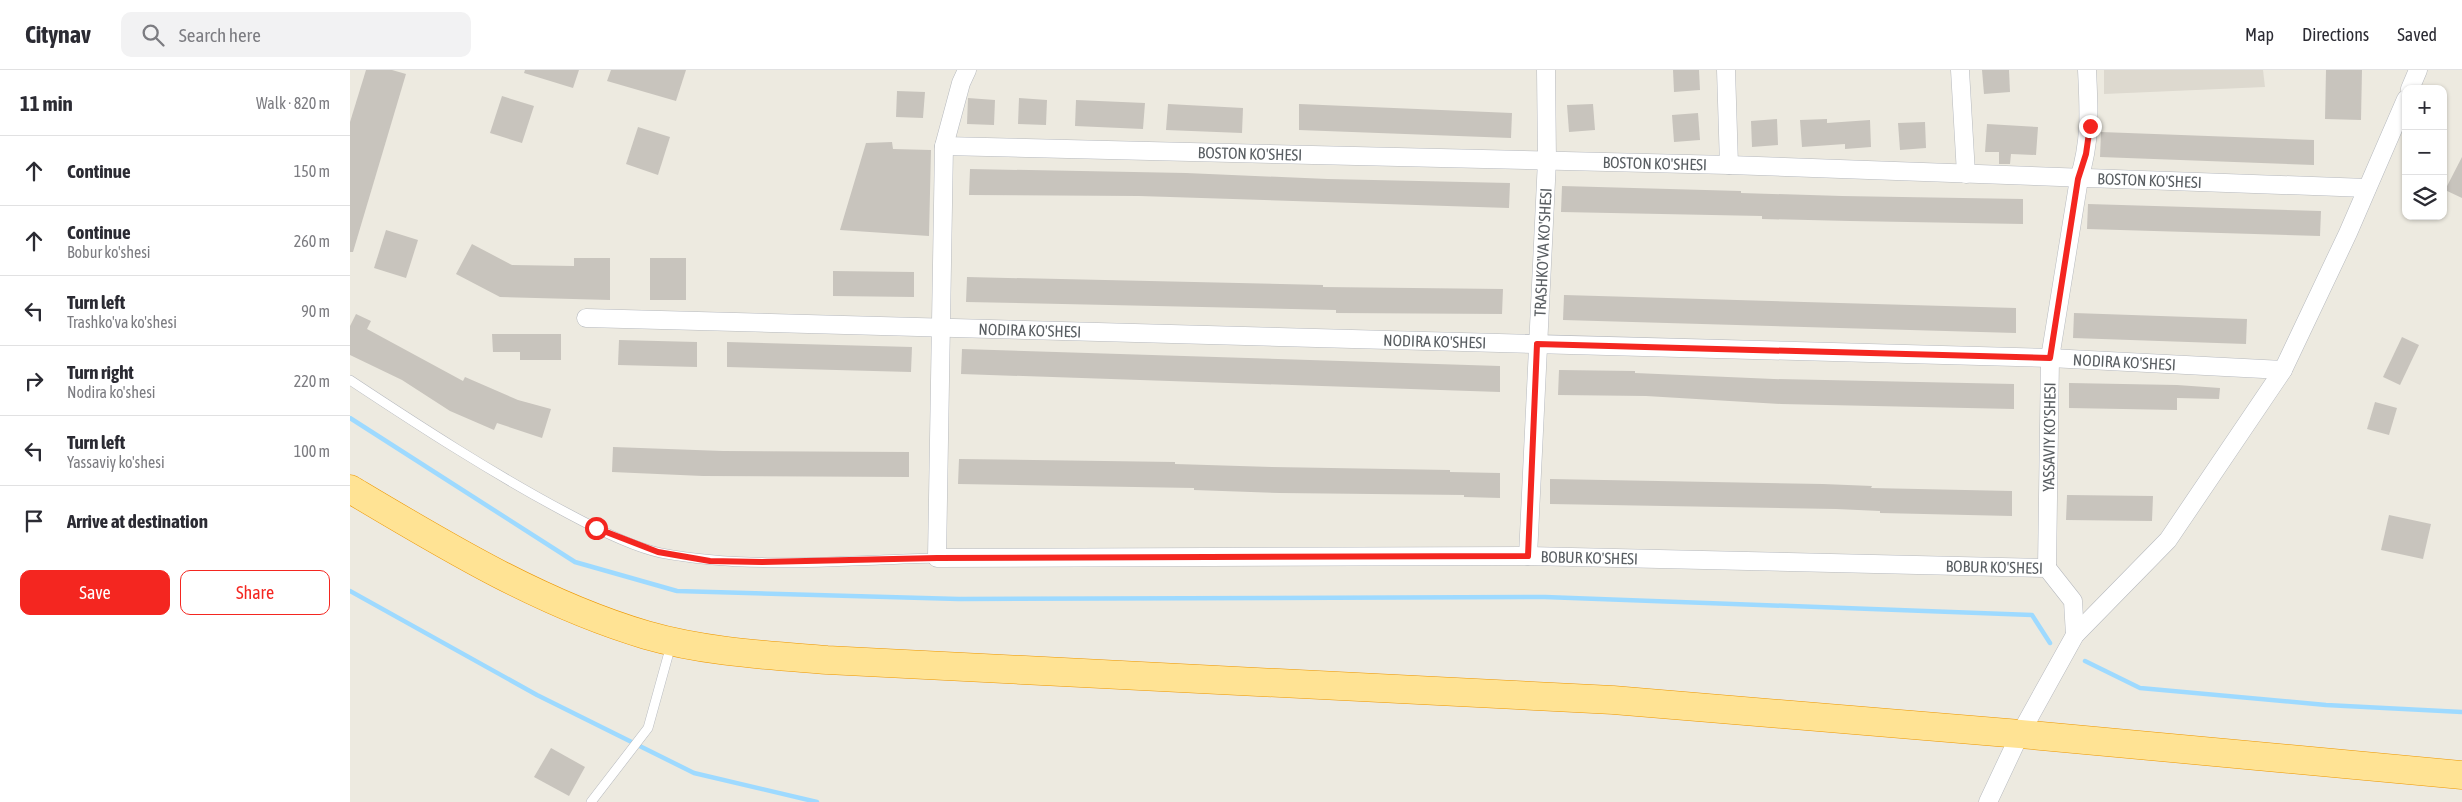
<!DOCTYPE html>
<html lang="en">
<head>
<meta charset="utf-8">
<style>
	body { margin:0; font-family:"Asap Condensed",sans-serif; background:#f2f2f3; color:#2b2b33 }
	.controls { position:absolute; right:15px; top:15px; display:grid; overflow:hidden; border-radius:10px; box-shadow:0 1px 4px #0004 }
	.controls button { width:45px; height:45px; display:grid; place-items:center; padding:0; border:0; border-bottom:1px solid #e1e1e2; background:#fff; color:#2b2b33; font:25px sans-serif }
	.stop { position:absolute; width:15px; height:15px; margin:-11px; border:4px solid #f42620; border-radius:50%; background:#fff }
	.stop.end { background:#f42620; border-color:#fff; box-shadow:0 1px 5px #0008 }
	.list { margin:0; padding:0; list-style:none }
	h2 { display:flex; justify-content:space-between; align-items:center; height:65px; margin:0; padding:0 20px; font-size:21px }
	h2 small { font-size:16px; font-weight:400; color:#7c7c81 }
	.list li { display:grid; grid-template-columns:32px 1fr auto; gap:15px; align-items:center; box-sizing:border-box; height:70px; padding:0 20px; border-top:1px solid #e1e1e2 }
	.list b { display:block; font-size:19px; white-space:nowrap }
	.list p { margin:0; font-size:16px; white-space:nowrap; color:#7c7c81 }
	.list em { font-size:16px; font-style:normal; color:#7c7c81 }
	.actions { display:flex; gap:10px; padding:15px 20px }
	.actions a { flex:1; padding:11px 0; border:1px solid #f42620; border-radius:10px; text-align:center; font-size:18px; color:#f42620 }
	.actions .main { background:#f42620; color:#fff }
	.icon { flex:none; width:28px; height:28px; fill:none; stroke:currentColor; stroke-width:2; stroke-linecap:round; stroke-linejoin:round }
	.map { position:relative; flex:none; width:2112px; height:732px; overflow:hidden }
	header { display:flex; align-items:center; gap:30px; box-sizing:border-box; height:70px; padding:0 25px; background:#fff; border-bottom:1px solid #e1e1e2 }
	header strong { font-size:24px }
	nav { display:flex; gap:28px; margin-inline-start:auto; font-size:18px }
	.search { width:350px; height:45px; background:#f2f2f3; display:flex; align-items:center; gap:12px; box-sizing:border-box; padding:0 18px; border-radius:10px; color:#7c7c81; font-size:19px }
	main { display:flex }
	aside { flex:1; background:#fff }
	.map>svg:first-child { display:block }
</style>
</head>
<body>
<header>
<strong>Citynav</strong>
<div class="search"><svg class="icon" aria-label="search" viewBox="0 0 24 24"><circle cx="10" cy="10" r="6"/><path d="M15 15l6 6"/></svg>Search here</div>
<nav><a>Map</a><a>Directions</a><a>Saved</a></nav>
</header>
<main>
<aside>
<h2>11 min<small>Walk · 820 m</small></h2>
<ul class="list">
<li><svg class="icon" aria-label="ahead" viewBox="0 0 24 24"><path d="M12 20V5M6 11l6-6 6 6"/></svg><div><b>Continue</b></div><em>150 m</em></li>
<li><svg class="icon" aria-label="ahead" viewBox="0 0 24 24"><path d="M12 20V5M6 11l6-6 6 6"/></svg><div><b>Continue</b><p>Bobur ko'shesi</p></div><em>260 m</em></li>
<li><svg class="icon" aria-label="left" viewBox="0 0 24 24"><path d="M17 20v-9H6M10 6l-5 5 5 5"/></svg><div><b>Turn left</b><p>Trashko'va ko'shesi</p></div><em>90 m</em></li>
<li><svg class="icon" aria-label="right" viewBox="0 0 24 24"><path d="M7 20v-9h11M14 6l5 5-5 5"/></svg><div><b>Turn right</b><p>Nodira ko'shesi</p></div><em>220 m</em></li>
<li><svg class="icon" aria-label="left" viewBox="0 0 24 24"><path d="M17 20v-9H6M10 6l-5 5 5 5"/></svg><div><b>Turn left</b><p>Yassaviy ko'shesi</p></div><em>100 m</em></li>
<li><svg class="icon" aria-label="arrive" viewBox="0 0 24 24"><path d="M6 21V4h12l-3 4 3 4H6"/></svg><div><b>Arrive at destination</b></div></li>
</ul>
<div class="actions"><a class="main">Save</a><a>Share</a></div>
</aside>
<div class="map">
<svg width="2112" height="732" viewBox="0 0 2112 732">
	<rect width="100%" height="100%" fill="#edeae0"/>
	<polygon fill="#ddd9cf" points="1754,0 1913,0 1915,17 1754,24"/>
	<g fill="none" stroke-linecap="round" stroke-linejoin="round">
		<g stroke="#9edaff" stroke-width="4.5">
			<polyline points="0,348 225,492 327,521 609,529 1195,527 1682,545 1700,573"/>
			<polyline points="0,521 187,625 344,703 467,732"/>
			<polyline points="1735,591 1790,618 1976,635 2112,642"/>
		</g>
	</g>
	<g fill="#c8c4bd">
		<polygon points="16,0 42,0 56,4 3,182 0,182 0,52"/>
		<polygon points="175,0 229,0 223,18 174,3"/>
		<polygon points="261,0 336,0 326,31 257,11"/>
		<polygon points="1323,0 1349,0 1350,20 1324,22"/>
		<polygon points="1632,0 1659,0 1660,22 1634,24"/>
		<polygon points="1976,0 2012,0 2011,50 1975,49"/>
		<polygon points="547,21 575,22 573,48 546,47"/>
		<polygon points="152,26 184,36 172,73 140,63"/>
		<polygon points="618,28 645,30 644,55 617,54"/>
		<polygon points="669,28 697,30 696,55 668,54"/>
		<polygon points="726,30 795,33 793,59 725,56"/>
		<polygon points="818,34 893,38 892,63 816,60"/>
		<polygon points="949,34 1162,43 1161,68 949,60"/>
		<polygon points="1243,34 1245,60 1219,62 1217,35"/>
		<polygon points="1348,43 1350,70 1324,72 1322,45"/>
		<polygon points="1427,49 1428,75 1402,77 1401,51"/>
		<polygon points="1477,49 1477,53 1520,50 1521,77 1495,79 1495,74 1452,77 1450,50"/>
		<polygon points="1575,52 1576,78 1550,80 1548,53"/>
		<polygon points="1637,54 1688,57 1686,85 1661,84 1660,94 1649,94 1649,82 1635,82"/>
		<polygon points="288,57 320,67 308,105 276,94"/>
		<polygon points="1751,62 1964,70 1964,95 1750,87"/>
		<polygon points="542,72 543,79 581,80 579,166 490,160 516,73"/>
		<polygon points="2112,87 2112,128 2095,120"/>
		<polygon points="620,99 836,103 978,109 1160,113 1159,138 789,126 619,125"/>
		<polygon points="1212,116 1391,121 1391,123 1492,126 1673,129 1673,154 1500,151 1412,149 1412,146 1211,142"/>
		<polygon points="1738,134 1971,141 1970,166 1737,159"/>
		<polygon points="36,160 68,170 56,208 24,198"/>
		<polygon points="122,174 162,195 224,196 224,188 260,188 260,230 150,227 106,204"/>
		<rect x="300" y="188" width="36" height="42"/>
		<polygon points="483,201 564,202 564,227 483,226"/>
		<polygon points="617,207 973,215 973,217 1153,219 1152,244 986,243 986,240 616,232"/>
		<polygon points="1214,225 1666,238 1666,263 1213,250"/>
		<polygon points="1724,243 1897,249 1896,274 1723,268"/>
		<polygon points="6,244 21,251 17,259 113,311 115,307 168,330 201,339 192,368 147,353 144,360 100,341 52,310 0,285 0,256"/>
		<polygon points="142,264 211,264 211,290 170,290 170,282 143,282"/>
		<polygon points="2052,267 2069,275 2050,315 2033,307"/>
		<polygon points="269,270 347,272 347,297 268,295"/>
		<polygon points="377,272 562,277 561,302 377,297"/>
		<polygon points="612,279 1150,296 1150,322 611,304"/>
		<polygon points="1209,300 1285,301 1285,303 1424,309 1664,314 1664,339 1431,334 1296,326 1208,325"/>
		<polygon points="1719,313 1827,315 1870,318 1869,329 1827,328 1827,340 1719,338"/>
		<polygon points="2025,332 2047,338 2039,365 2017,359"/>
		<polygon points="263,377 373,381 559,382 559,407 353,406 262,402"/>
		<polygon points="609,389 825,392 825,394 922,397 1100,400 1100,402 1150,403 1150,428 1114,427 1114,425 930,423 844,420 844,418 608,414"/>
		<polygon points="1200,409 1473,414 1522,416 1521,418 1662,421 1662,446 1530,443 1530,441 1486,439 1200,434"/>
		<polygon points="1717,425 1803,426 1802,451 1716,450"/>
		<polygon points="2039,445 2081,454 2073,489 2031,480"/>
		<polygon points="201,678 235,697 219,726 184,707"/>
	</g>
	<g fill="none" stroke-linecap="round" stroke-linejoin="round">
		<defs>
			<g id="service">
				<path d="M0,310C71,357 142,403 217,443C243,457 282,477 311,483C401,500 496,490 587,488"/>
				<polyline points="241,732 298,658 321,575"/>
			</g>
			<g id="minor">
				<path id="s1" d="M617,0L611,13L594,76L587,488L1178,486L1697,498L1723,531L1725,565"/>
				<polyline points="1376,0 1379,95"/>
				<polyline points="1610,0 1616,104"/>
				<polyline points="2060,19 2068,0"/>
				<path id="s2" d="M594,76L1379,95L2017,118"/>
				<path id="s3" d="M236,248L1700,288L1933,300"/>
				<path id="s4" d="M1178,486L1197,90L1196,0"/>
				<path id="s5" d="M1697,498L1700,288L1729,109C1741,70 1739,40 1737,0"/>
				<polyline points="1638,732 1670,664 1725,565 1818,470 1933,300 1998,163 2056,29"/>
			</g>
			<path id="trunk" d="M0,419C94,475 191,534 296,565C355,582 416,585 477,590L1263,630L1670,664L2112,705"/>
		</defs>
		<use href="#service" stroke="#b6b9be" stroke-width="10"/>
		<use href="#minor" stroke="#b6b9be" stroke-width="19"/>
		<use href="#trunk" stroke="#ed9700" stroke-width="29"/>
		<use href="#service" stroke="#fff" stroke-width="9"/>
		<use href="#minor" stroke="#fff" stroke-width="18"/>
		<use href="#trunk" stroke="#ffe394" stroke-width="28"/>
	</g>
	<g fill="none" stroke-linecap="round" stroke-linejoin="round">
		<polyline stroke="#f42620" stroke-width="6" points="246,458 308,482 360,491 412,492 587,488 1178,486 1187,274 1700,288 1728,109 1736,84 1740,56"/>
	</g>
	<g text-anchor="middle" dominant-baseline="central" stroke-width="4" stroke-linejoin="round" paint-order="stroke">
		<g font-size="16" fill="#595e62" stroke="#fff">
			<text stroke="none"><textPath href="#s2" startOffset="306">BOSTON KO'SHESI</textPath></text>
			<text stroke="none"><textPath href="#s2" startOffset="711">BOSTON KO'SHESI</textPath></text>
			<text stroke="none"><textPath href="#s2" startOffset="1206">BOSTON KO'SHESI</textPath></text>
			<text stroke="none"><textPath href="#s4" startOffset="304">TRASHKO'VA KO'SHESI</textPath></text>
			<text stroke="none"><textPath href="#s3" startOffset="444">NODIRA KO'SHESI</textPath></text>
			<text stroke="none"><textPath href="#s3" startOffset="849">NODIRA KO'SHESI</textPath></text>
			<text stroke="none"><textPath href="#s3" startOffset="1539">NODIRA KO'SHESI</textPath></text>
			<text stroke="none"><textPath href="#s5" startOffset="131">YASSAVIY KO'SHESI</textPath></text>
			<text stroke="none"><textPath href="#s1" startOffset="1144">BOBUR KO'SHESI</textPath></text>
			<text stroke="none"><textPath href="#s1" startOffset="1549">BOBUR KO'SHESI</textPath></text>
		</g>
	</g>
</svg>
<div class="controls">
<button>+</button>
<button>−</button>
<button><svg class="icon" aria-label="layers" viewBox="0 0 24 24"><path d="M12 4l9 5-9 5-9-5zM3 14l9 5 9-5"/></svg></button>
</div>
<div class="stop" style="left:246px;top:458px"></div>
<div class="stop end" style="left:1740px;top:56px"></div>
</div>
</main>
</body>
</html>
